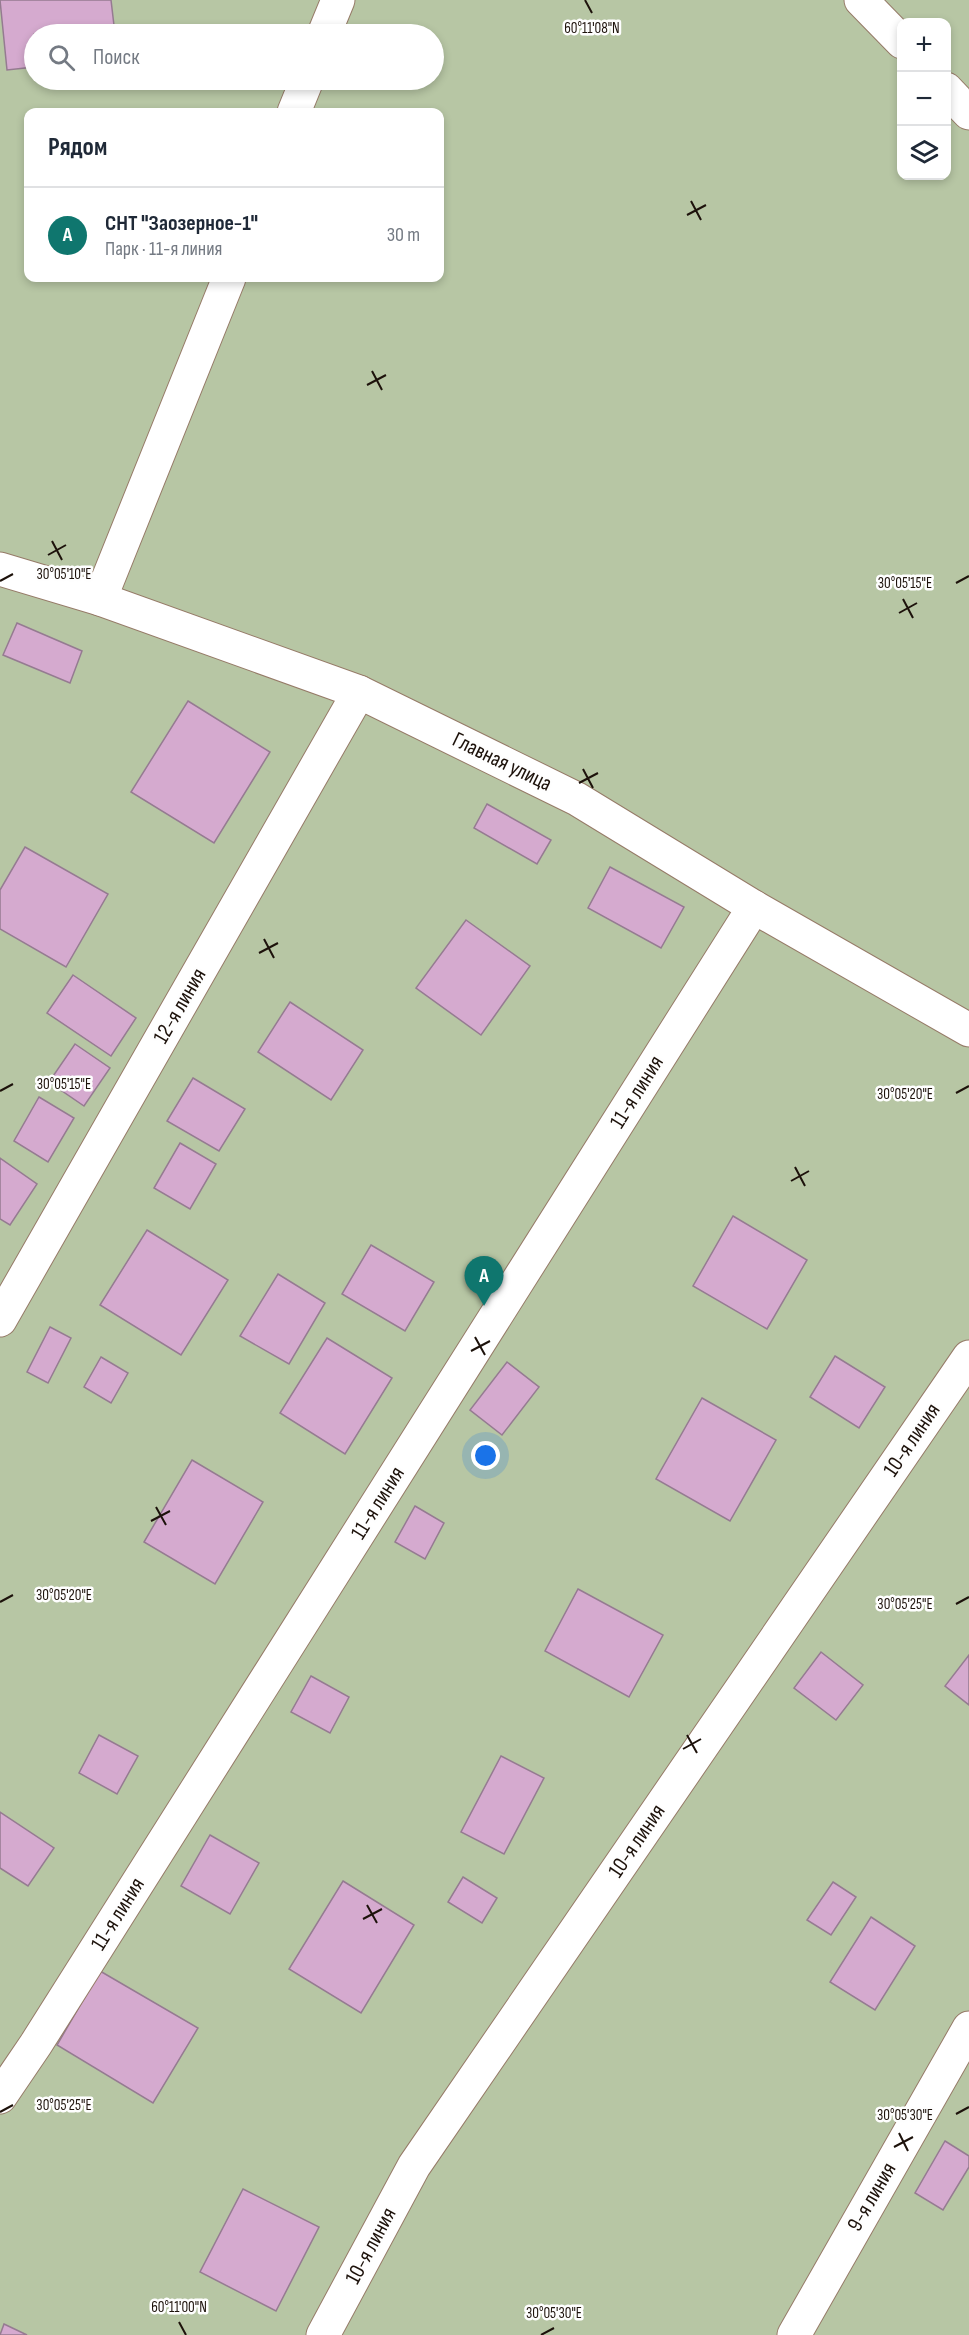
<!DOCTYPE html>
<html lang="ru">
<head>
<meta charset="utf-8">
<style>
	body { margin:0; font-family:"Sofia Sans Condensed",sans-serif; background:#f2f2f3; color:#1f2937 }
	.controls { position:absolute; right:18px; top:18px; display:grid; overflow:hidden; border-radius:12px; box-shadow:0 3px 9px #0003 }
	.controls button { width:54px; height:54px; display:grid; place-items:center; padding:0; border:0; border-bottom:2px solid #e0e1e3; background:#fff; color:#1f2937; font:30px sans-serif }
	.you { position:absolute; left:486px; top:1456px; width:21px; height:21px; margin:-15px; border:4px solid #fff; border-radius:50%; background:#1a73e8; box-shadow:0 0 0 9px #1a73e833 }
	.badge { display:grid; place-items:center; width:39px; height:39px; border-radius:50%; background:#0f766e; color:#fff; font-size:20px; font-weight:700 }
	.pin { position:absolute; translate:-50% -50px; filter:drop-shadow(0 2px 3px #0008) }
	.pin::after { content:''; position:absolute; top:32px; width:21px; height:18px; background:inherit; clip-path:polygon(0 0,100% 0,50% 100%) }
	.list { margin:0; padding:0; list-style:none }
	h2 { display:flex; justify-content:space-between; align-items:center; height:78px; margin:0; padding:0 24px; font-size:26px }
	h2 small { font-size:20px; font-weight:400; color:#747a83 }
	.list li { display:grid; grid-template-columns:39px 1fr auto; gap:18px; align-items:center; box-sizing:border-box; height:96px; padding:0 24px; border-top:2px solid #e0e1e3 }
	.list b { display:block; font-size:22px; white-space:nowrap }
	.list p { margin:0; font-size:20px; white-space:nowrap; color:#747a83 }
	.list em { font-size:20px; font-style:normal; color:#747a83 }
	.icon { flex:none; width:33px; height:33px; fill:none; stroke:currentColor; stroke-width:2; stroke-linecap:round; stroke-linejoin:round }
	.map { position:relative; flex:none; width:969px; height:2335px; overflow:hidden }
	.search { position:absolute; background:#fff; box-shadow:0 3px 9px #0003; left:24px; top:24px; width:420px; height:66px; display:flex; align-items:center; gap:15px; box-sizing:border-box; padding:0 21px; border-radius:33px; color:#747a83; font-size:22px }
	.panel { position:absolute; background:#fff; box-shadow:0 3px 9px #0003; left:24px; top:108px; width:420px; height:174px; border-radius:12px }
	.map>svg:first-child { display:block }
</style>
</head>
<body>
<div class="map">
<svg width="969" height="2335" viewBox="0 0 969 2335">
	<rect width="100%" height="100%" fill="#fbeee6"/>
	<path fill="#b7c6a4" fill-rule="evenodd" d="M0,0H969V2335H0ZM902,22H946V176H902ZM34,34H434V80H34ZM28,112H440V278H28Z"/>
	<g fill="#d5aacf" stroke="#957b91" stroke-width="1.5">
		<polygon points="0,0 111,0 115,34 34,34 34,67 7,70"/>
		<polygon points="17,623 82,651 70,683 3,655"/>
		<polygon points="188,701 270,752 214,843 131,792"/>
		<polygon points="487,804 551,840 537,864 474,828"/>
		<polygon points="25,847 108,894 66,967 0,929 0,890"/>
		<polygon points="610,867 684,907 661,948 588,908"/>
		<polygon points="466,920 530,966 481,1035 416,988"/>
		<polygon points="73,975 136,1018 111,1056 47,1013"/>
		<polygon points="290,1002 363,1050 331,1100 258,1052"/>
		<polygon points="75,1044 110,1068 84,1106 49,1082"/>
		<polygon points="193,1078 245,1109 219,1151 167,1121"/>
		<polygon points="39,1097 74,1118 48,1162 14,1141"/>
		<polygon points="180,1143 216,1164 190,1209 154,1188"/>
		<polygon points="0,1158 37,1184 10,1225 0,1219"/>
		<polygon points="733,1216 807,1260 767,1329 693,1286"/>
		<polygon points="147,1230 228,1280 181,1355 100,1305"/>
		<polygon points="371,1245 434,1282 405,1331 342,1294"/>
		<polygon points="278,1274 325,1303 289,1364 240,1336"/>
		<polygon points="50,1327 71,1338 48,1383 27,1372"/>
		<polygon points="327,1338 392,1378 345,1454 280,1413"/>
		<polygon points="835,1356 885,1387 859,1428 810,1397"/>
		<polygon points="101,1357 128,1373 111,1403 84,1387"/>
		<polygon points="507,1362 539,1387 502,1435 470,1410"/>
		<polygon points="702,1398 776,1440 730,1521 656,1479"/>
		<polygon points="192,1460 263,1502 215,1584 144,1542"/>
		<polygon points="415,1506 444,1523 425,1559 395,1542"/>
		<polygon points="578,1589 663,1635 629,1697 545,1651"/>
		<polygon points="821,1652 863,1685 836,1720 794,1688"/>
		<polygon points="969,1655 969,1705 945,1686"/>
		<polygon points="311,1676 349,1697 330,1733 291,1712"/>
		<polygon points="99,1735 138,1756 117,1794 79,1773"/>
		<polygon points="501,1756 544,1778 504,1854 461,1832"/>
		<polygon points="0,1812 54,1848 28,1886 0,1868"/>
		<polygon points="210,1835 259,1863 230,1914 181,1886"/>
		<polygon points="463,1877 497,1898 482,1923 448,1902"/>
		<polygon points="343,1881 414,1925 361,2013 289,1969"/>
		<polygon points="833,1882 856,1897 831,1935 807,1920"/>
		<polygon points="871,1917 915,1946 875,2010 830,1982"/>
		<polygon points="100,1971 198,2028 153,2103 57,2045"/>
		<polygon points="945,2141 969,2156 969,2167 943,2210 915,2193"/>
		<polygon points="243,2189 319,2227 276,2311 200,2272"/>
		<polygon points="4,2324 27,2335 0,2335"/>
	</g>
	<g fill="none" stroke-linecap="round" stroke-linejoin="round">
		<defs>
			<g id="minor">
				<polyline points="861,0 902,42"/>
				<polyline points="324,34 338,0"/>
				<polyline points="946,89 969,113"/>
				<polyline points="294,112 307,80"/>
				<polyline points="0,569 100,599 359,692 577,799 754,907 969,1030"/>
				<polyline points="100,599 229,278"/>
				<polyline points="0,1320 359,692"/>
				<polyline points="0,2097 36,2044 754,907"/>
				<polyline points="323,2335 414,2166 969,1357"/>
				<polyline points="794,2335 969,2028"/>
			</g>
		</defs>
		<use href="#minor" stroke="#967b68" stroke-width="35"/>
		<use href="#minor" stroke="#fff" stroke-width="33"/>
	</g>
	<path fill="none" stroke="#1d120b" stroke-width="2" d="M585,0L592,13M691,201L701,220M687,215L706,205M372,371L382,390M367,385L386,375M52,541L62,560M48,555L66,545M0,581L13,574M956,583L969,576M903,599L913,618M899,613L917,603M583,769L593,788M579,783L598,773M264,939L274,958M259,953L278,943M0,1091L13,1084M956,1093L969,1086M795,1167L805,1186M791,1181L809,1171M475,1337L485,1355M471,1351L490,1341M156,1507L166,1525M151,1521L170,1511M0,1602L13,1595M956,1604L969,1597M687,1735L697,1753M683,1749L701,1739M367,1905L377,1923M363,1919L382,1909M0,2112L13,2105M956,2114L969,2107M899,2133L908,2151M894,2147L913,2137M179,2322L186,2335M541,2335L554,2328"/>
	<g text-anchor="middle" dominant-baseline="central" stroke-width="5" stroke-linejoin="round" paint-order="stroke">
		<g font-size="22" fill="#1d120b" stroke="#fefefe">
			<text transform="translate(502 762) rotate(26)">Главная улица</text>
			<text transform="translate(180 1006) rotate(-60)">12-я линия</text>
			<text transform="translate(637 1092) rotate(-58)">11-я линия</text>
			<text transform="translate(912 1440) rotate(-56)">10-я линия</text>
			<text transform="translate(378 1503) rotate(-58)">11-я линия</text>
			<text transform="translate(637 1841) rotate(-56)">10-я линия</text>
			<text transform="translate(118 1914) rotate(-58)">11-я линия</text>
			<text transform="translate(872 2197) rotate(-60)">9-я линия</text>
			<text transform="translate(371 2246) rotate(-62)">10-я линия</text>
		</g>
	</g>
	<g font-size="15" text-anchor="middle" fill="#1d120b" stroke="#fefefe" stroke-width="5" stroke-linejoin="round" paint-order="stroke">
		<text x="592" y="33">60°11'08"N</text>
		<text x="64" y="579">30°05'10"E</text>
		<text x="905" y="588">30°05'15"E</text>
		<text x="64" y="1089">30°05'15"E</text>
		<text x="905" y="1099">30°05'20"E</text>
		<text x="64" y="1600">30°05'20"E</text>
		<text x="905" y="1609">30°05'25"E</text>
		<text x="64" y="2110">30°05'25"E</text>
		<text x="905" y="2120">30°05'30"E</text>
		<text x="179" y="2312">60°11'00"N</text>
		<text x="554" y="2318">30°05'30"E</text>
	</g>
</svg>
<div class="controls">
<button>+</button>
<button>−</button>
<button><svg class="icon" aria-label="layers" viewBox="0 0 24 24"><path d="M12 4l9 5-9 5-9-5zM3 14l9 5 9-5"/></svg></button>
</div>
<div class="you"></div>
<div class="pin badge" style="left:484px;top:1306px">A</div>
<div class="search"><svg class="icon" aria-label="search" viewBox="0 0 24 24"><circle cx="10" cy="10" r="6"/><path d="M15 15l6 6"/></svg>Поиск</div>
<section class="panel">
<h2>Рядом<small></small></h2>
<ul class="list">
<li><span class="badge">A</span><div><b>СНТ &quot;Заозерное-1&quot;</b><p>Парк · 11-я линия</p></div><em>30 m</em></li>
</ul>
</section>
</div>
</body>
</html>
